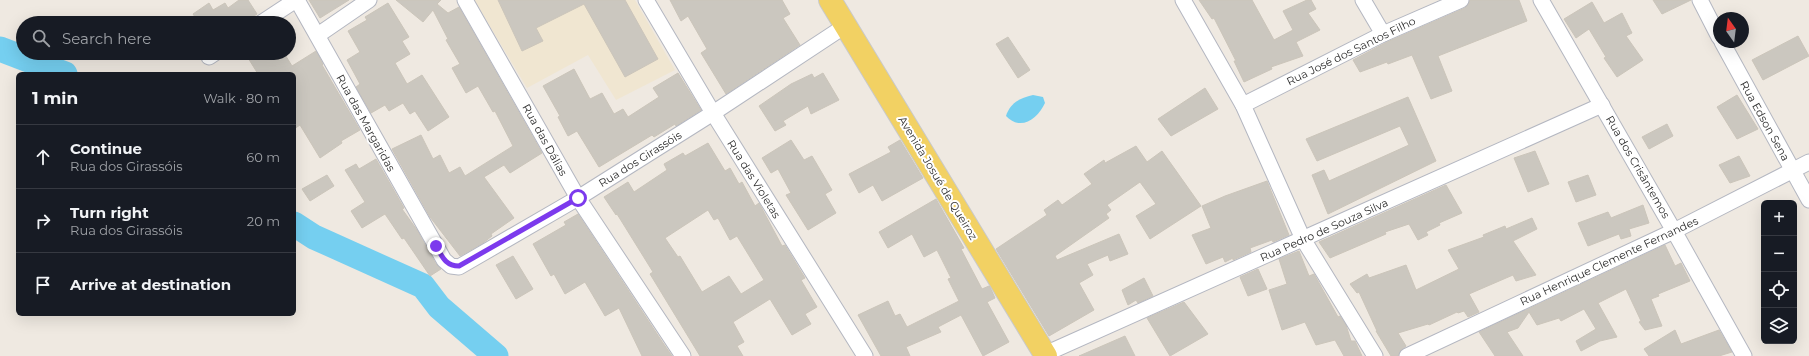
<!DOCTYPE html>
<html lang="en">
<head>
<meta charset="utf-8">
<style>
	body { margin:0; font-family:Montserrat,sans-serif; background:#20242c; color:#f1f3f6 }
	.controls { position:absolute; right:12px; bottom:12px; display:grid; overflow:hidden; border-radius:6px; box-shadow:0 4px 16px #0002 }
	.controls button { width:36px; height:36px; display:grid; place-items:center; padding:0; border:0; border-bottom:1px solid #363941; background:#171b24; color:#f1f3f6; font:20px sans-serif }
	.compass { position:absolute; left:1713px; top:12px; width:36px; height:36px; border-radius:50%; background:#171b24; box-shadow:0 4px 16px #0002; rotate:346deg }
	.stop { position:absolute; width:12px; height:12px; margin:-9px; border:3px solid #7c3aed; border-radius:50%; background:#fff }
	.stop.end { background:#7c3aed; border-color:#fff; box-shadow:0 1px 4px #0008 }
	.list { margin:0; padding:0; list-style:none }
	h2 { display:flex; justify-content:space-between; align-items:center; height:52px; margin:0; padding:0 16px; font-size:17px }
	h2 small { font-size:13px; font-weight:400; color:#9ea1a6 }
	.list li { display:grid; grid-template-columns:26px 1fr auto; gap:12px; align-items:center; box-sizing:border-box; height:64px; padding:0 16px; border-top:1px solid #363941 }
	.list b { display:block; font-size:15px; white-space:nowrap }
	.list p { margin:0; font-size:13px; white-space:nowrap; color:#9ea1a6 }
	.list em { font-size:13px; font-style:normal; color:#9ea1a6 }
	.icon { flex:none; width:22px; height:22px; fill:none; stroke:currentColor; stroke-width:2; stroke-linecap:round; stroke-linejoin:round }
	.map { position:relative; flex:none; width:1809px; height:356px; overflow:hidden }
	.search { position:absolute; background:#171b24; box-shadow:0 4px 16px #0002; left:16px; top:16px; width:280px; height:44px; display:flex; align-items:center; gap:10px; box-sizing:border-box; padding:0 14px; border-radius:22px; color:#9ea1a6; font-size:15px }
	.panel { position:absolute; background:#171b24; box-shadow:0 4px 16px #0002; left:16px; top:72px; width:280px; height:244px; border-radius:6px }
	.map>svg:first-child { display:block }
</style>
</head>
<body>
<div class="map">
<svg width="1809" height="356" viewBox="0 0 1809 356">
	<rect width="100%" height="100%" fill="#efe9e1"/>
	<polygon fill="#f0e6d1" points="474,0 635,0 675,70 616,100 588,55 527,88"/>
	<path fill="#75cff0" d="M1033,95L1043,97L1045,103C1038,118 1021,132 1006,116C1010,103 1020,98 1033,95Z"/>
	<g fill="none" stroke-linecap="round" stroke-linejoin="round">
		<g stroke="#75cff0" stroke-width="25">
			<polyline points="0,49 65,74"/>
			<polyline points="294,224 314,237 423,286 439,307 496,356"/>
		</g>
	</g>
	<g fill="#cbc7bf" stroke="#cbc5ba" fill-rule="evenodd">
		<polygon points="239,0 248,0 257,14 244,23 199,23 193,14 209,3 213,10 225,3 228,8"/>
		<polygon points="309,0 349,0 320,18"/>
		<polygon points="396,0 441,0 437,4 448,13 459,7 542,153 510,173 504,165 484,177 514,218 491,234 492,236 483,243 460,256 430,217 392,149 421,135 433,159 440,155 449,173 460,167 465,176 513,146 495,111 493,112 478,86 466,93 452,68 460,64 446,40 448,39 433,10 423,22"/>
		<polygon points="498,0 625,0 658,59 625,77 584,4 536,28 543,41 522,51"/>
		<polygon points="670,0 782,0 790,14 783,18 800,45 726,94 701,53 707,49 688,16 681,21"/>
		<polygon points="1199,0 1252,0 1274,40 1293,30 1283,11 1307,0 1311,0 1316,9 1308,13 1320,30 1296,42 1303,56 1271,67 1272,69 1244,82 1234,61 1236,61 1214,18 1212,19"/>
		<polygon points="1470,0 1519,0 1527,21 1438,56 1452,91 1431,99 1412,55 1388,64 1387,62 1360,72 1353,60 1387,42 1465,8 1468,5"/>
		<polygon points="1653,0 1691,0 1662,14"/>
		<polygon points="1592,2 1604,23 1622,13 1632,33 1626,36 1643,60 1617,77 1604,58 1606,57 1589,29 1576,38 1564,19"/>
		<polygon points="388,3 409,37 402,41 410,54 395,63 407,84 422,75 449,117 428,131 415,111 410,114 403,103 389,111 385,105 371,113 356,87 360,84 347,60 360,52 348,31 367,20 365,17"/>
		<polygon points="1798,36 1809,56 1763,80 1752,60"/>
		<polygon points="1008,37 1030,70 1018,78 996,44"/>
		<polygon points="316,51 323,64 322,65 360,130 341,141 342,143 320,158 300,125 294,129 294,74 258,74 245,53 284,53 292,66"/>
		<polygon points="574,69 590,99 602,93 614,114 623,109 628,117 659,97 653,88 678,73 701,110 676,126 675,124 654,137 652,135 599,167 577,131 568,136 558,117 560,116 543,86"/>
		<polygon points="823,73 839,100 811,114 808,106 783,121 786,125 775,131 759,106 791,84 812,74 814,78"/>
		<polygon points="1205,88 1218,109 1171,136 1158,119"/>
		<polygon points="1737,95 1758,129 1737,139 1717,107"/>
		<polygon points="1408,97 1436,161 1328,214 1312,175 1324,170 1329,181 1409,145 1400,126 1317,161 1306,139"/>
		<polygon points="1667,124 1673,136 1649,149 1642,137"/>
		<polygon points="791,140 804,160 812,156 832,190 825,194 836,213 808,230 786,195 791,193 778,169 771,173 762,158"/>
		<polygon points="900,140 923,178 882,201 873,185 859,193 849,174 891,152 888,147"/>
		<path d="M708,143L725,171L730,168L739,184L742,182L755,206L759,203L782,246L785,245L805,278L801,280L817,307L805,314L811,324L792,335L770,299L733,322L744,342L737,346L743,356H700L650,274L653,272L617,214L616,215L604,197L628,182L634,192L667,170L664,164L683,153L685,156ZM708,210L714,220L718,218L730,240L737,236L764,280L741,294L729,276L702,292L680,256L678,257L665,238Z"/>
		<polygon points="1136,146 1147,162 1162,151 1201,206 1150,239 1136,216 1156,204 1140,182 1107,205 1111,210 1106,214 1109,218 1055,256 1057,260 1119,234 1128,254 1110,261 1108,255 1087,264 1093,275 1079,283 1094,310 1049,336 996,249 1047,215 1044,210 1058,200 1062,205 1092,184 1084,174 1104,160 1105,163"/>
		<polygon points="1535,151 1549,184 1528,192 1514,158"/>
		<polygon points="1739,156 1750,176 1730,183 1719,165"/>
		<polygon points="376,159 404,208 402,209 417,230 436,264 441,269 430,276 404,238 402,239 385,214 362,228 351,211 365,202 345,170 356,164 359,169"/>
		<polygon points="327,175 334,186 310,201 302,189"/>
		<polygon points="1588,175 1596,195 1576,202 1568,182"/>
		<polygon points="1267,181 1289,235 1273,242 1272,240 1250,248 1251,252 1233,260 1233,258 1225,262 1223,257 1206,264 1192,235 1211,228 1202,206 1225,196"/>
		<polygon points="1446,185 1462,213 1439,223 1440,225 1426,232 1428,235 1418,240 1409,224 1385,232 1386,234 1330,258 1319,242"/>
		<polygon points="936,199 964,248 961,249 982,289 989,286 990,287 995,298 987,302 1009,342 983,356 961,315 938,327 941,332 906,347 910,356 881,356 858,315 888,301 895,316 900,314 907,327 959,301 948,279 951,278 937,250 924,257 912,234 888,248 879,232"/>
		<polygon points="1643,205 1649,223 1629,229 1631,236 1621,239 1619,234 1588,246 1578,223 1608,212 1611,218"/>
		<polygon points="578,214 663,343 672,356 642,356 619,308 605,316 585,282 565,294 554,274 551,276 533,244 566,225 564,222"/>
		<polygon points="1532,218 1537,229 1513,241 1536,275 1516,281 1513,275 1469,294 1479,312 1468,317 1464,311 1458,313 1457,312 1429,325 1428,324 1398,333 1406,346 1400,351 1398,356 1391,356 1376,331 1377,331 1359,292 1357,293 1350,284 1367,274 1369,278 1406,265 1416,290 1459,269 1448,250 1484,237 1483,235 1505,226 1506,229"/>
		<polygon points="1665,245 1675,266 1681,263 1690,281 1658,294 1659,296 1651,299 1662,326 1645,330 1639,322 1641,321 1626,289 1598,303 1617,337 1600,341 1581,351 1576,341 1596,329 1584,309 1561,321 1559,318 1537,325 1529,312 1518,328 1507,332 1523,356 1495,356 1479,332"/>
		<polygon points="1299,251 1309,276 1314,274 1338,317 1340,316 1346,325 1351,341 1355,341 1362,356 1344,356 1335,340 1316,345 1305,322 1282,330 1269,290 1287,284 1279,259"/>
		<polygon points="513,256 533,289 516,299 496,265"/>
		<polygon points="1258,269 1267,289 1248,296 1240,277"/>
		<polygon points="1144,278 1153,296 1138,303 1136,300 1128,305 1122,290"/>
		<polygon points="1184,302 1208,334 1170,356 1147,318"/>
		<polygon points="1675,330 1681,344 1719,330 1732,352 1719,356 1649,356 1644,349"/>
		<polygon points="1125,336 1135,356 1079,356"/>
	</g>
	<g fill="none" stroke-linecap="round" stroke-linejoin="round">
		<defs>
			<g id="street">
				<polyline points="297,0 444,260 451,266 459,267 578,198 713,113 845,26"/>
				<polyline points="465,0 578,198 683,356"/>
				<polyline points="646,0 713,113 865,356"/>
				<polyline points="1183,0 1243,105 1303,239 1375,356"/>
				<polyline points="1363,0 1383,34"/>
				<polyline points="1541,0 1674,231 1744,356"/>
				<polyline points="1700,0 1719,37"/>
				<polyline points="261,23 296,0"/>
				<polyline points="318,35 369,0"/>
				<polyline points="1722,42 1809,200"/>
				<polyline points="209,57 215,53"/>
				<polyline points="1243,105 1383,34 1461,0"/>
				<polyline points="1045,354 1602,105"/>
				<polyline points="1407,356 1674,231 1809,162"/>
			</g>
			<polyline id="primary" points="830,0 1046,356"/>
		</defs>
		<use href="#street" stroke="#b4b7c1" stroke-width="17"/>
		<use href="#primary" stroke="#c9c9c9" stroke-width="24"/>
		<use href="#street" stroke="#fff" stroke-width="15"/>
		<use href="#primary" stroke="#f2d163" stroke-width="22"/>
	</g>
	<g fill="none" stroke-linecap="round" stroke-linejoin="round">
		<path stroke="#7c3aed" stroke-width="5" d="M436,246C442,256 445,266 459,266L578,198"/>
	</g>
	<g text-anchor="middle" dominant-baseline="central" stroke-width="4" stroke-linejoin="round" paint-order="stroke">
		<g font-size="11" fill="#2e2e2e" stroke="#fff">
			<text transform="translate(1351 51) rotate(-26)">Rua José dos Santos Filho</text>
			<text transform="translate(1765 121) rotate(61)">Rua Edson Sena</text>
			<text transform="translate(366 123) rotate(61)">Rua das Margaridas</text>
			<text transform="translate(545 140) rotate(61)">Rua das Dálias</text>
			<text transform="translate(640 159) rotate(-32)">Rua dos Girassóis</text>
			<text transform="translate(1638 167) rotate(60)">Rua dos Crisântemos</text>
			<text transform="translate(938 178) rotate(59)">Avenida Josué de Queiroz</text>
			<text transform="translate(754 179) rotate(58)">Rua das Violetas</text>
			<text transform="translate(1324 230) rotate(-24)">Rua Pedro de Souza Silva</text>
			<text transform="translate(1609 261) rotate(-25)">Rua Henrique Clemente Fernandes</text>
		</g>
	</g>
</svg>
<div class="controls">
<button>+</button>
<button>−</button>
<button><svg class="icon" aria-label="locate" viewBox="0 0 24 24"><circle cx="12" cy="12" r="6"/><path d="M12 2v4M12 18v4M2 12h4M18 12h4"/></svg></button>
<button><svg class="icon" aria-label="layers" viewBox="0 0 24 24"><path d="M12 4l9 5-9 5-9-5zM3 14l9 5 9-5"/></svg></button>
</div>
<svg class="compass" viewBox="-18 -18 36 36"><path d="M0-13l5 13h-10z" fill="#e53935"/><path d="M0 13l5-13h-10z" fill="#9ea1a6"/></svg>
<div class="stop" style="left:578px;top:198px"></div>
<div class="stop end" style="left:436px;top:246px"></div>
<div class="search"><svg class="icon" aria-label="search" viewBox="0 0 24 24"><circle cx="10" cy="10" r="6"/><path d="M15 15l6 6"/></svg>Search here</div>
<section class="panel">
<h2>1 min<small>Walk · 80 m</small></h2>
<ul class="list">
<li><svg class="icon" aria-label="ahead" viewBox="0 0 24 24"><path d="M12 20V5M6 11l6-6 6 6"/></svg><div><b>Continue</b><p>Rua dos Girassóis</p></div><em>60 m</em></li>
<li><svg class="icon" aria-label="right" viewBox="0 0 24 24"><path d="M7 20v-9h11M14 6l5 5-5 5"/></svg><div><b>Turn right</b><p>Rua dos Girassóis</p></div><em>20 m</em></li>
<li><svg class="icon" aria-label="arrive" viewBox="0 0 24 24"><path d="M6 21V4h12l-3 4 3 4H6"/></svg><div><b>Arrive at destination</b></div></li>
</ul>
</section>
</div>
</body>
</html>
